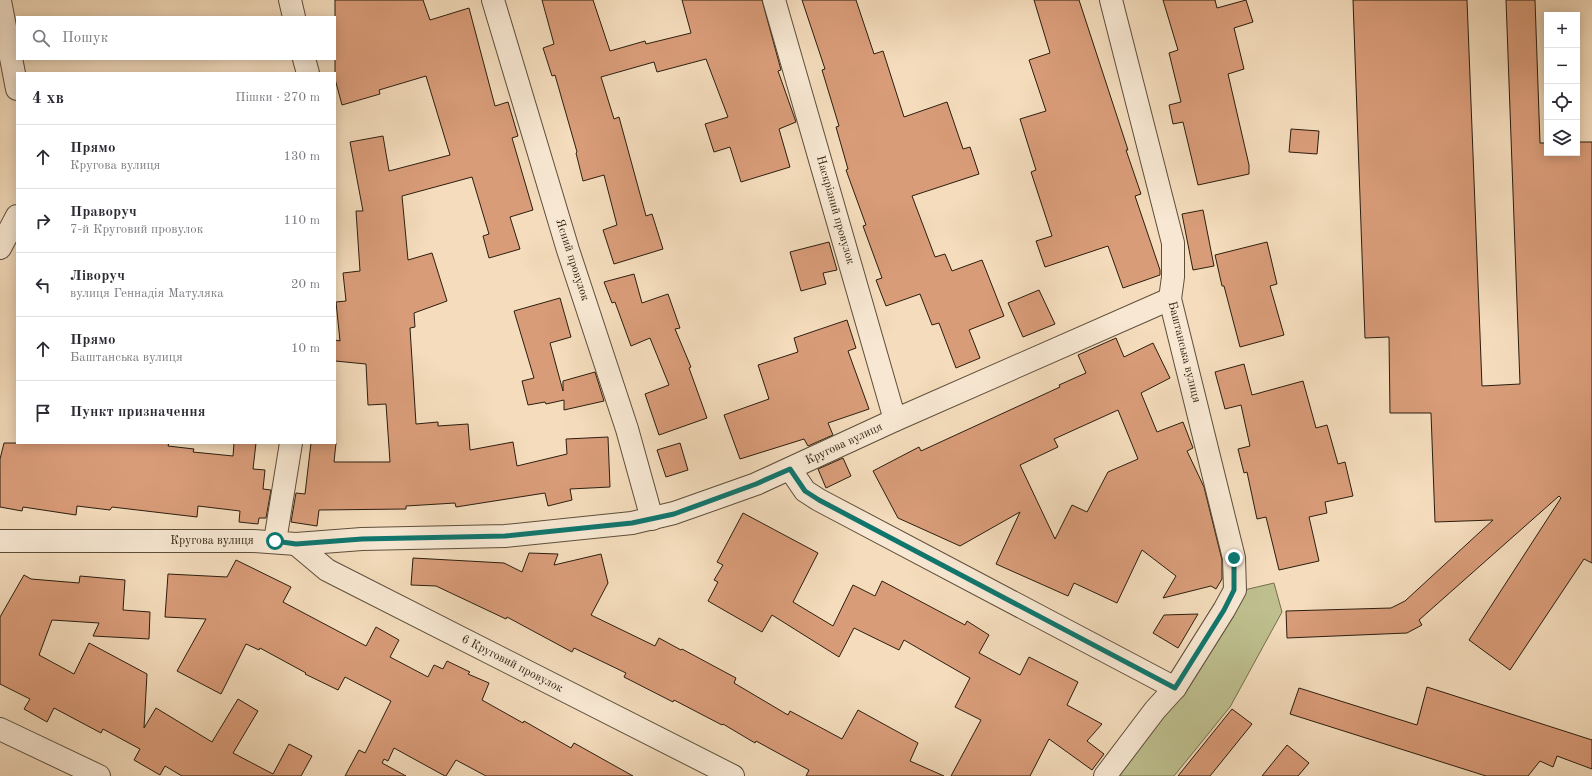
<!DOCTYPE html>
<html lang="uk">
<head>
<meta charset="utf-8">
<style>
	body { margin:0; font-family:"Old Standard TT",serif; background:#f2f2f3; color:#2b2b33 }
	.controls { position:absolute; right:12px; top:12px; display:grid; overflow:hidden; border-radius:0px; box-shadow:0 2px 10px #0003 }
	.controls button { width:36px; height:36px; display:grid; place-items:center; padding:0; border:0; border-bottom:1px solid #e1e1e2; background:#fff; color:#2b2b33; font:20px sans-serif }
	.stop { position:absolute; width:12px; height:12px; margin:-9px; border:3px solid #0f766e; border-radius:50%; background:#fff }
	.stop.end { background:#0f766e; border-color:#fff; box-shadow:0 1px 4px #0008 }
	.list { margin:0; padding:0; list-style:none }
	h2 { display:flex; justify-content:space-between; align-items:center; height:52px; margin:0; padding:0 16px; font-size:17px }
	h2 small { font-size:13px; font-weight:400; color:#7c7c81 }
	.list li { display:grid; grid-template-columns:26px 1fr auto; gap:12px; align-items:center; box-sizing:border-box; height:64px; padding:0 16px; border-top:1px solid #e1e1e2 }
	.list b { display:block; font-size:15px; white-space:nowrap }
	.list p { margin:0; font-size:13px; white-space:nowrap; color:#7c7c81 }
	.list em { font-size:13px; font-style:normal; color:#7c7c81 }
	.icon { flex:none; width:22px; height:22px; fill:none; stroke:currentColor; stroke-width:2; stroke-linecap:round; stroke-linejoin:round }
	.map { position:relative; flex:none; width:1592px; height:776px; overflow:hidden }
	.search { position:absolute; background:#fff; box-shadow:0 2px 10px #0003; left:16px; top:16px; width:320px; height:44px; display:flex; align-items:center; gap:10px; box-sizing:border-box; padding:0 14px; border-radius:0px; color:#7c7c81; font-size:15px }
	.panel { position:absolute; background:#fff; box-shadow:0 2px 10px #0003; left:16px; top:72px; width:320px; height:372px; border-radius:0px }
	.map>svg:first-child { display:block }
</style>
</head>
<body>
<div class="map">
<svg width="1592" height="776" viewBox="0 0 1592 776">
	<rect width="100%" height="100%" fill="#f4dcbc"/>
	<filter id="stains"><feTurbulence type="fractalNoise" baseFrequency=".005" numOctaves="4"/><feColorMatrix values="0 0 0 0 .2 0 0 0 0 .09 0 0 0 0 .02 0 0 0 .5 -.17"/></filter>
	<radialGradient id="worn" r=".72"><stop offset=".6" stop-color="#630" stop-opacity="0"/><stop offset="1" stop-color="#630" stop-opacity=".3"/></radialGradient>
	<polygon fill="#bebf8e" stroke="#746e4e" points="1274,583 1282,612 1230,707 1174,776 1114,776 1240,591"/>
	<g fill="#d99c79" stroke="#2b1e0f" fill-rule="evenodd">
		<polygon points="335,0 423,0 430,20 469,8 495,106 508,102 518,136 512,138 533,210 510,217 520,249 489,258 483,236 489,234 472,177 402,196 408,260 432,253 447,301 414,313 415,327 410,328 416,424 438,422 438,426 468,424 470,450 513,442 517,466 567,454 566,439 608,437 610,487 570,489 572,500 548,506 545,493 456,507 455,503 406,506 406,509 319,510 317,526 291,522 296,493 305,494 311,443 336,443 334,462 390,462 386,404 368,405 366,364 335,361 335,340 340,341 336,302 346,301 343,273 360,271 356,211 363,211 350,142 383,136 389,171 450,155 426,76 379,90 380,94 342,105 335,79"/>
		<polygon points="542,0 593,0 610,51 645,41 646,44 691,33 682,0 762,0 781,70 778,71 796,122 779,129 790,167 741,182 730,147 714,152 705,124 728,117 706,59 657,72 654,62 601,77 614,119 619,117 646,216 652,214 663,249 614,264 603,230 617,225 604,175 583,181 576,153 577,152 555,75 552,76 543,48 554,44"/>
		<polygon points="802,0 856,0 874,54 883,51 904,117 947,102 963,149 970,147 979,174 912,196 935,257 945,254 952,271 982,260 1004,316 969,330 980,358 956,368 939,323 932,325 920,294 886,306 876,280 882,278 863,226 866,225 846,170 848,169 836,127 839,126 822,70 825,69"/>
		<polygon points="1034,0 1079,0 1128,150 1126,150 1141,194 1135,196 1160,270 1160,275 1123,288 1108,246 1045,267 1036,241 1052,236 1031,172 1036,170 1020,119 1046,111 1029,60 1050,53"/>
		<polygon points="1163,0 1215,0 1217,8 1246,0 1253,22 1234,28 1244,69 1228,74 1249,165 1249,174 1198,185 1183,122 1173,124 1169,105 1181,102 1169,53 1178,50"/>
		<polygon points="1353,0 1467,0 1482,386 1520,384 1506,0 1535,0 1540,143 1547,143 1547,153 1577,153 1577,142 1592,142 1592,563 1584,559 1510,670 1469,640 1561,498 1559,496 1419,620 1422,625 1407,633 1287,638 1286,611 1391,608 1405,601 1493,520 1435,522 1431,413 1390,413 1389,337 1365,338"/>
		<polygon points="1291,129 1319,131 1317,154 1289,152"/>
		<polygon points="1203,210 1214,266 1193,270 1182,214"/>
		<polygon points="829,242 837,270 823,273 826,284 801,291 790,252"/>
		<polygon points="1267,242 1277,284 1270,286 1284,335 1240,347 1224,286 1222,286 1215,255"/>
		<polygon points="634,274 642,303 668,294 680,328 675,329 691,367 689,368 707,418 659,435 645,394 669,385 650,338 631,346 615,302 612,303 604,282"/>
		<polygon points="1039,290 1055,324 1023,337 1008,303"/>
		<polygon points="560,298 571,337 550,343 563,391 563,381 595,372 604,401 564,410 564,400 546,404 545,402 528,405 522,381 534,378 514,311"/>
		<polygon points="847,320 856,348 848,351 869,409 828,423 833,435 808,446 804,439 740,459 724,415 769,399 758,365 798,352 794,338"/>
		<path d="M1116,338L1124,357L1153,343L1170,378L1141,393L1157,432L1183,422L1193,448L1187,451L1204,487L1222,560V579L1216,589L1211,586L1163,598L1176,576L1142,550L1117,603L1074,583L1068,596L996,564L1020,512L960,546L898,518L873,471L919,447L921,451L1060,387L1059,385L1086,373L1078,355ZM1118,410L1138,459L1108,472L1087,512L1072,505L1055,539L1020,465L1058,447L1054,439Z"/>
		<polygon points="1244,364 1252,395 1303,381 1316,428 1327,425 1338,464 1345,462 1353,496 1325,502 1327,513 1309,517 1319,561 1279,570 1266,517 1257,519 1247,472 1244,473 1238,449 1250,446 1241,405 1225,409 1215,372"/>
		<polygon points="4,443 169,443 168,446 194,449 193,452 233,456 234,443 256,443 253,469 265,470 263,489 271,490 266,518 259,518 258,524 239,522 240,511 198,506 197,517 112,507 110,510 77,506 76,515 23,507 22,511 0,507 0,459"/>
		<polygon points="680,443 688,470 666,477 657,450"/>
		<polygon points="843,458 851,476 826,488 818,469"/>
		<polygon points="743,513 818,553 793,602 833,626 853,585 875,596 882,581 965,625 967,621 989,635 979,653 1020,675 1029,657 1078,682 1067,705 1102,724 1087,741 1104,754 1092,770 1049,739 1030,776 951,776 981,720 955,707 970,678 904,640 899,650 854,628 839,657 772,615 762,632 708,601 718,582 714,580 723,565 717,562"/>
		<polygon points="529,553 558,554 554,565 601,554 608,583 591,615 655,646 659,638 681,650 682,649 736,678 734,683 788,715 790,711 842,739 858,710 918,743 910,761 944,776 806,776 809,770 756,741 755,743 723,724 722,725 674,700 673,702 624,677 626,673 574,648 572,652 507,617 506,619 436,586 411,585 413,558 504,563 522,572"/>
		<polygon points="236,560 291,587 283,602 366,646 376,627 399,640 390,657 428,677 434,665 443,669 447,661 470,672 468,674 489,683 482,700 523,723 524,721 571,748 574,743 633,776 486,776 456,760 446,776 445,776 394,748 388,761 384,759 382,763 406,776 345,776 359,750 365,753 391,701 345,677 338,690 305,674 306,673 260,648 259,650 246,644 221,694 177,671 206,619 165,617 168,574 227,577"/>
		<polygon points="24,575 31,579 79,583 80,576 125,580 123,610 150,612 149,639 93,636 99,623 52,620 39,655 74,674 89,643 147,674 144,728 156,708 212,742 238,699 258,711 233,753 273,774 289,744 312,756 301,776 182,776 165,766 160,775 134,760 140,749 103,729 101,733 54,708 47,722 24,709 30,699 0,684 0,617"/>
		<polygon points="1198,614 1178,648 1153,633 1164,615"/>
		<polygon points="1427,687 1592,740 1592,769 1557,756 1553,767 1540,761 1528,776 1486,776 1290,714 1299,688 1417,725"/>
		<polygon points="1232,709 1252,724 1210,776 1178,776"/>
		<polygon points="1287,745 1309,763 1298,776 1262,776"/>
	</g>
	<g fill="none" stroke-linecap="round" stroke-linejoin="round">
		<defs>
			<g id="minor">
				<polyline points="290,0 294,17"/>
				<polyline points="493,0 568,250 627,429 652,519"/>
				<polyline points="774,0 895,420"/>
				<polyline points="0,1 17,89"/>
				<polyline points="304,59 308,73"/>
				<polyline points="0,248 17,216"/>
				<polyline points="790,469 805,491 819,500 1175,688"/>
				<polyline points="0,541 253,541 296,544 362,539 505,536 632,523 674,513 756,484 895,420 1170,299"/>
				<polyline points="275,541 291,443"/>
				<polyline points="296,544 327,570 733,776"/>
				<polyline points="0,729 99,776"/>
				<polyline points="1105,776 1155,710 1175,688 1224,610 1235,590 1234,558 1170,299 1173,277 1173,243 1111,0"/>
			</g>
		</defs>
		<use href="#minor" stroke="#5d4e3a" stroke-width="24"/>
		<use href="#minor" stroke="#f8e8d3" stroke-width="22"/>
	</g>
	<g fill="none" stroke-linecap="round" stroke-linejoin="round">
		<polyline stroke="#0f766e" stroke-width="5" points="275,541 296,544 362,539 505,536 632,523 674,514 756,484 790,469 805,491 819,500 1175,688 1224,610 1234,590 1234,558"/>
	</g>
	<g text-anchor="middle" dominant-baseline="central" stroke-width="3" stroke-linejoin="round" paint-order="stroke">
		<g font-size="12" fill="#2b1e0f" stroke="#f8e8d3">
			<text transform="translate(835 210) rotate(74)">Наскрізний провулок</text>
			<text transform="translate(572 260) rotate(72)">Ясний провулок</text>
			<text transform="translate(1184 352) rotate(76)">Баштанська вулиця</text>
			<text transform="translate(844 444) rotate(-25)">Кругова вулиця</text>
			<text x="212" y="541">Кругова вулиця</text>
			<text transform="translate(512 664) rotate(27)">6 Круговий провулок</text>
		</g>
	</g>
	<rect width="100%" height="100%" filter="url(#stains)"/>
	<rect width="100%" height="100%" fill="url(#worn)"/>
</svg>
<div class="controls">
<button>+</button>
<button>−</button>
<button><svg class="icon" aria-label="locate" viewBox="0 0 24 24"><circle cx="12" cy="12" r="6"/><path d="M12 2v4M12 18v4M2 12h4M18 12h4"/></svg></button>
<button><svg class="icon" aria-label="layers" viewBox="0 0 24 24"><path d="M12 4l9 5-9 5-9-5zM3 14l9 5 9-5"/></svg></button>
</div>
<div class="stop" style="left:275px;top:541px"></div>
<div class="stop end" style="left:1234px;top:558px"></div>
<div class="search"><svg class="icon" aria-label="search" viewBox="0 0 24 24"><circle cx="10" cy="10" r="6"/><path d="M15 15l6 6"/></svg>Пошук</div>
<section class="panel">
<h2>4 хв<small>Пішки · 270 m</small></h2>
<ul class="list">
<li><svg class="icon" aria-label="ahead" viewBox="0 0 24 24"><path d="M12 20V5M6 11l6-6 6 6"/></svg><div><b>Прямо</b><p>Кругова вулиця</p></div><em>130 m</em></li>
<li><svg class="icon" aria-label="right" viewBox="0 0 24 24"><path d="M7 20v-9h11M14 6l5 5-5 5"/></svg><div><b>Праворуч</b><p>7-й Круговий провулок</p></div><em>110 m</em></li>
<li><svg class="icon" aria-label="left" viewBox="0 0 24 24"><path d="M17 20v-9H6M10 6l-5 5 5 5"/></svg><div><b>Ліворуч</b><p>вулиця Геннадія Матуляка</p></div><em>20 m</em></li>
<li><svg class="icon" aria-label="ahead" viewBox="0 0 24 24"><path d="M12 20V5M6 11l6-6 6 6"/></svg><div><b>Прямо</b><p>Баштанська вулиця</p></div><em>10 m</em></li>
<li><svg class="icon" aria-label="arrive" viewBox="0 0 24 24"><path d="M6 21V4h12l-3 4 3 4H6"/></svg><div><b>Пункт призначення</b></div></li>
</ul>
</section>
</div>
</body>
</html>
